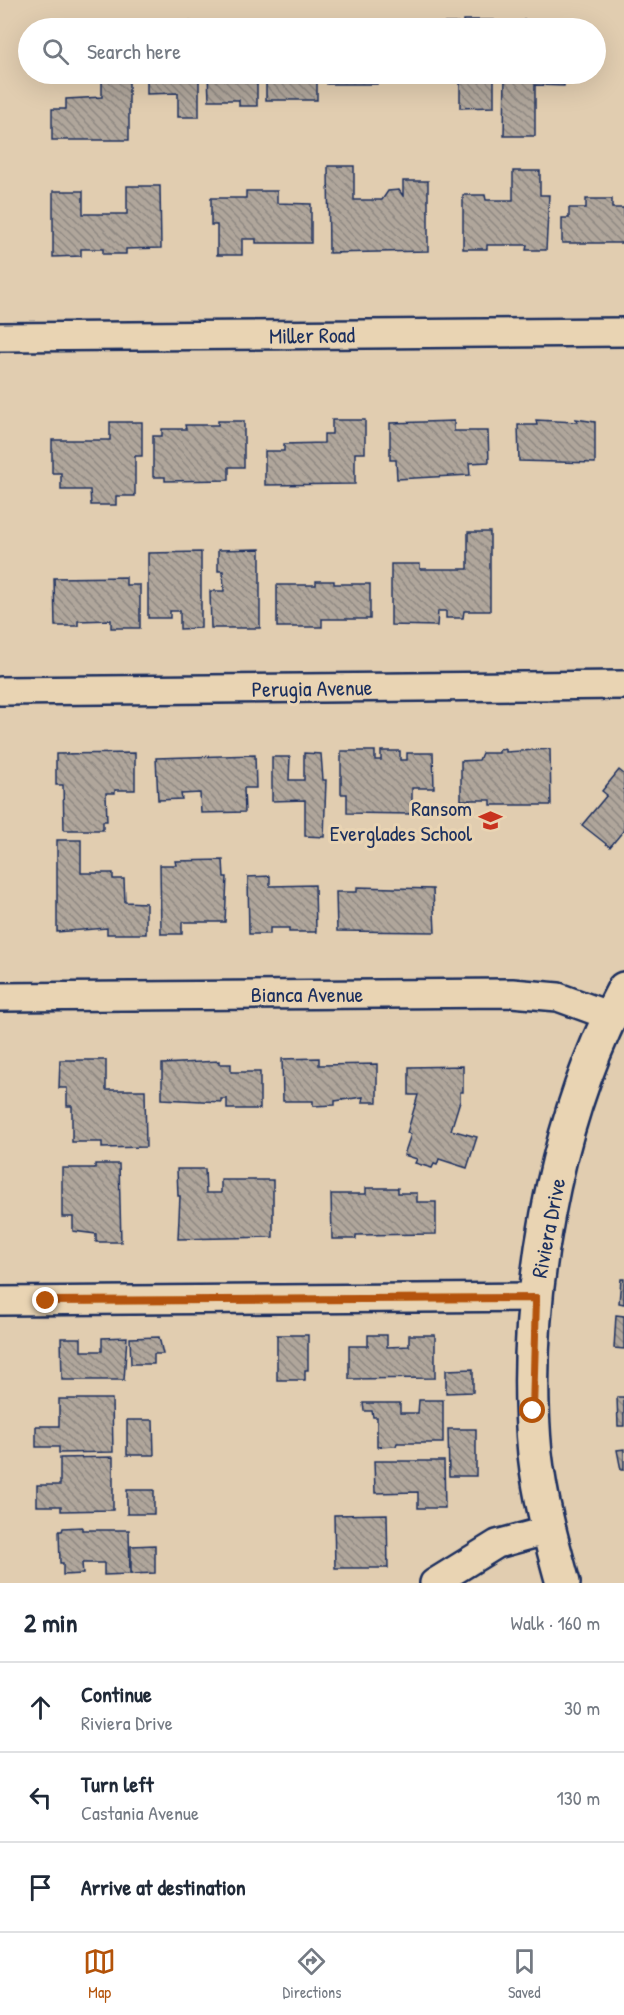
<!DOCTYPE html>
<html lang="en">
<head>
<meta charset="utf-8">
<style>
	body { margin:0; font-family:"Patrick Hand",sans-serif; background:#f6f6f7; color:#1f2937 }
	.stop { position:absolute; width:18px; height:18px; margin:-14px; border:4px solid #b45309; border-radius:50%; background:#fff }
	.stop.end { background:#b45309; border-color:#fff; box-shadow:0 2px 6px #0008 }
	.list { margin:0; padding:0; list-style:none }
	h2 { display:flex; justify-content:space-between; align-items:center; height:78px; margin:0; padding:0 24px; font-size:26px }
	h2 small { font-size:20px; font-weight:400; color:#747a83 }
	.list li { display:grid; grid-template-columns:39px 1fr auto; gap:18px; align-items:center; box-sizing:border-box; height:90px; padding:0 24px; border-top:2px solid #e0e1e3 }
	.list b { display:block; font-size:22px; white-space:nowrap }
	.list p { margin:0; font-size:20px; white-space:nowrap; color:#747a83 }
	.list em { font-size:20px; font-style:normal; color:#747a83 }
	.icon { flex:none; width:33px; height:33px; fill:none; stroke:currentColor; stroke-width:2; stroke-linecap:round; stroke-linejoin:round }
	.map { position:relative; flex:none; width:624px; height:1583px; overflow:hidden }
	.search { position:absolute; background:#fff; box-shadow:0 6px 24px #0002; left:18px; right:18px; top:18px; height:66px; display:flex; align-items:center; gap:15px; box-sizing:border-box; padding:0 21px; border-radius:33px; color:#747a83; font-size:22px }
	.sheet { height:348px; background:#fff }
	nav { display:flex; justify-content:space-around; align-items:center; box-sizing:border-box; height:84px; border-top:2px solid #e0e1e3; background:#fff; font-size:16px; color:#747a83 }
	nav a { display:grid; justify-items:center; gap:3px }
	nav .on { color:#b45309 }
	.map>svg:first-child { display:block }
</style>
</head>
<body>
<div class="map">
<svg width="624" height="1583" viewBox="0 0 624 1583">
	<defs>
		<pattern id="building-back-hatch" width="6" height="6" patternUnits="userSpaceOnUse" patternTransform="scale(1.5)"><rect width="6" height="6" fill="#b0a69b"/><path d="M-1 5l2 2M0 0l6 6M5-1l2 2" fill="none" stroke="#8e8882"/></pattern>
	</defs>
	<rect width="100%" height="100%" fill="#e1cdb0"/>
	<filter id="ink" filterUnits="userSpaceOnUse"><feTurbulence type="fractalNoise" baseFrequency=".0167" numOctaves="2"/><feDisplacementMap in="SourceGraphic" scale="12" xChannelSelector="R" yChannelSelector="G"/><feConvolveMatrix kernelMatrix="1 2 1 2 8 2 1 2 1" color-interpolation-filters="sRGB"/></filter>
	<g filter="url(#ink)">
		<g fill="url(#building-back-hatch)" stroke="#1b2f5e" stroke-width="1.5">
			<polygon points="398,20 424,20 424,27 443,27 443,23 463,23 463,20 494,20 494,28 398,28"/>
			<rect x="524" y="20" width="57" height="8"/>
			<polygon points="171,21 199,22 199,28 171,28"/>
			<rect x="52" y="22" width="88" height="6"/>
			<polygon points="352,22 377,22 377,28 345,28 352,27"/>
			<rect x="226" y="23" width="27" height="5"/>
			<polygon points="147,74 199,74 199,117 178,117 178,93 147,94"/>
			<polygon points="208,74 257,74 257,106 239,106 239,100 209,100"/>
			<rect x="266" y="74" width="51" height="26"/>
			<rect x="327" y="74" width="50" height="10"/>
			<polygon points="398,74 494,74 494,107 460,108 460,76 398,76"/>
			<polygon points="505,74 564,74 564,86 535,85 535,136 504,136"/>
			<polygon points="102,80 129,80 129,140 52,140 52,109 66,109 66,99 102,97"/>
			<polygon points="328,166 354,166 354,200 382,200 388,191 399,190 403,196 403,181 428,181 428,251 329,253"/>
			<polygon points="513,171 540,171 540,195 549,195 546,250 526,250 527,245 487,245 487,249 463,249 463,195 485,195 486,200 513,200"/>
			<polygon points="127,186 160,186 161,248 126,249 126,254 103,254 103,249 81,249 81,256 53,257 53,191 83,191 83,214 127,214"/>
			<polygon points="246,191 277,191 277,203 311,204 311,243 256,243 256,239 242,239 242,255 217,255 217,225 211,225 211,198 246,198"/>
			<polygon points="586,199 612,199 612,208 624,208 624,243 562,243 562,218 569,218 569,208 586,208"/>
			<polygon points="576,419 595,422 595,463 519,461 518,425 537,425 536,420 577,422"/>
			<polygon points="332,420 365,420 365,453 355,453 355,484 265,485 265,451 284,451 284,444 324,443 324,434 332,434"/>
			<polygon points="218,421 244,421 244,467 229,467 229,480 165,481 165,477 153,477 153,436 162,436 162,429 186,429 185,425 218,425"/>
			<polygon points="454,421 454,431 488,431 489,462 469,463 470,475 397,479 396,460 390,460 390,423"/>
			<polygon points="110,422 142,422 142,456 135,456 135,496 116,496 116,505 91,505 90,490 61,490 61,473 52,473 52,440 110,440"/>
			<polygon points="468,532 490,532 490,611 464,611 463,618 446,618 446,611 438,611 437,626 391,625 391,564 420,564 420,569 468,569"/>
			<polygon points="260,549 260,628 211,628 210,591 224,591 223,571 218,571 218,550"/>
			<polygon points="201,552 201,628 180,629 180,611 170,611 170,618 148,618 148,553"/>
			<polygon points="126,577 126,585 140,585 140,628 111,628 111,620 78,621 78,626 55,626 54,578"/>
			<polygon points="316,581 334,581 334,584 370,584 370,619 322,619 322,627 277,627 277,585 316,585"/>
			<polygon points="506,749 506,752 550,749 551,805 491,805 491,800 461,800 461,761 479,760 482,753 499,753 499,750"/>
			<polygon points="341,751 375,751 375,760 381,760 381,751 400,751 400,760 407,760 407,753 433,753 434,788 412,788 412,814 347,813 347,794 341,794"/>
			<polygon points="135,753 135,790 115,790 115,793 106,793 107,821 103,821 103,830 64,830 63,785 56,785 56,754"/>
			<polygon points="304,753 321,754 323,780 326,780 324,837 305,836 305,800 272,801 272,757 290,757 289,780 304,780"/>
			<polygon points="255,755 256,788 244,788 245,812 201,813 200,793 181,794 182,799 158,800 156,758"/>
			<polygon points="619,770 624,774 624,830 610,847 582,825 607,795 602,791"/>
			<polygon points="57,840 81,840 81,873 113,873 113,879 124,879 125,902 146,903 146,934 107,934 107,928 57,932"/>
			<polygon points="223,860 224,877 227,877 225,922 182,922 182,934 161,934 160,865 176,865 175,861"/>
			<polygon points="270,876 270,886 315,885 316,932 289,932 289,928 270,928 270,934 249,934 248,877"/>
			<polygon points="357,887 433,889 435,932 337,931 336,892 357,892"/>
			<polygon points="319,1058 319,1065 377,1064 377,1102 362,1102 363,1097 335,1101 335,1105 313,1106 313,1101 283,1101 282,1059"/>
			<polygon points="60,1060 106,1060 106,1090 145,1090 146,1147 102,1148 102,1142 72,1142 72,1106 67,1106 67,1088 59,1088"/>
			<polygon points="219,1061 219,1064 231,1064 231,1072 260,1072 260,1109 227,1109 227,1099 221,1099 221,1102 162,1099 162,1064"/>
			<polygon points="463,1066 463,1092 460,1092 460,1101 451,1130 477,1137 467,1168 439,1159 437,1165 434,1164 432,1168 415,1163 417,1159 404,1155 411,1134 407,1133 418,1095 409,1095 409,1067"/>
			<polygon points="95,1164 119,1164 121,1242 96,1242 96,1234 73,1231 73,1217 62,1217 62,1168 95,1168"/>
			<polygon points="177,1169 205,1169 206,1193 221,1193 221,1180 273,1180 273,1237 178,1239 180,1196 178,1196"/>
			<polygon points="366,1188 398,1188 398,1193 417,1193 417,1202 436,1202 436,1234 356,1235 356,1239 332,1239 331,1194 366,1194"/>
			<polygon points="621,1279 624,1279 624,1304 619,1303"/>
			<polygon points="616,1315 624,1316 624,1349 614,1348"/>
			<polygon points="277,1335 308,1335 308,1370 305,1370 305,1380 277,1380"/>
			<polygon points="368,1335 387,1335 387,1347 409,1346 409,1335 435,1335 435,1378 349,1379 349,1346 368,1346"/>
			<polygon points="127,1337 124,1380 62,1380 61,1338 81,1338 81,1351 102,1351 102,1338"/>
			<polygon points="159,1337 163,1354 154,1354 154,1364 131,1364 130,1338"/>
			<polygon points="473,1369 473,1392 446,1393 446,1370"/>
			<polygon points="617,1397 624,1397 624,1426 618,1426"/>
			<polygon points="59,1399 112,1399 113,1452 59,1453 59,1447 36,1447 36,1426 59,1426"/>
			<polygon points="419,1400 443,1400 443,1443 397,1443 396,1446 377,1447 377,1417 373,1417 372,1411 364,1411 363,1403 400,1403 400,1413 418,1413"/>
			<polygon points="127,1420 153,1420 154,1455 127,1455"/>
			<polygon points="448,1429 476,1429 476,1476 449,1476"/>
			<polygon points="624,1449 624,1470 621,1470 617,1450"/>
			<polygon points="113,1457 113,1510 61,1511 61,1506 37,1506 37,1485 60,1485 60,1458"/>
			<polygon points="374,1461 444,1461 445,1508 418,1508 418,1492 375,1493"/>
			<rect x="127" y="1490" width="27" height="24"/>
			<polygon points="387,1514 388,1568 335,1568 334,1515"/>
			<polygon points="82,1527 82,1530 129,1530 130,1574 104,1575 104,1563 82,1563 83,1574 63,1575 63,1563 60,1563 59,1531 62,1531 63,1528"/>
			<polygon points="155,1545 155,1573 131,1574 131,1546"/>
		</g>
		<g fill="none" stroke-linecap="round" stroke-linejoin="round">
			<defs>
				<g id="minor">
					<polyline points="0,337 624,332"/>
					<polyline points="0,691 624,685"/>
					<polyline points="0,997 512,993 558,997 610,1016"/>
					<polyline points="0,1301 536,1297"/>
					<polyline points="434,1583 497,1544 549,1530"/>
				</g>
				<path id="tertiary" d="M563,1583C551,1540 540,1498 535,1454C521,1305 553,1121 624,989"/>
			</defs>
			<use href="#minor" stroke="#1b2f5e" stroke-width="32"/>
			<use href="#tertiary" stroke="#1b2f5e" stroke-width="38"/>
			<use href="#minor" stroke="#e9d4b3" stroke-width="27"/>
			<use href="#tertiary" stroke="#e9d4b3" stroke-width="33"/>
		</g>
	</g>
	<g fill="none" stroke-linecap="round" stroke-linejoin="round" filter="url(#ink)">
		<polyline stroke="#b45309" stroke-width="8" points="46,1301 536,1298 533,1411"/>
	</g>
	<defs>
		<symbol id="school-bare" viewBox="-9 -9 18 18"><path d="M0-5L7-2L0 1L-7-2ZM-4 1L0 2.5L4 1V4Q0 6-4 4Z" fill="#c8321e" stroke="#e9d4b3" stroke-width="2.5" paint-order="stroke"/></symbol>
	</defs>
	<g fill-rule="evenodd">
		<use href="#school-bare" x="474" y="804" width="33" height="33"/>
	</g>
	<g text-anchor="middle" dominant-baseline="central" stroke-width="6" stroke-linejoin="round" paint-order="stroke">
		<g font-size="22" fill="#1b2f5e" stroke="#e9d4b3">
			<text transform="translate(312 335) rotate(-1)">Miller Road</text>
			<text transform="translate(312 688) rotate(-1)">Perugia Avenue</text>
			<text x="307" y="994">Bianca Avenue</text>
			<text transform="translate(548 1228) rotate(-79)">Riviera Drive</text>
		</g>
		<g font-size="22" fill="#1b2f5e" stroke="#e9d4b3" text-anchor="end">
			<text x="472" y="808">Ransom<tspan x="472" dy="25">Everglades School</tspan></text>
		</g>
	</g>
</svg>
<div class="stop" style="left:533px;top:1411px"></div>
<div class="stop end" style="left:46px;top:1301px"></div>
<div class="search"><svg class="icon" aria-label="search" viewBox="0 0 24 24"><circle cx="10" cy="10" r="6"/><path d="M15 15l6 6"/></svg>Search here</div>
</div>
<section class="sheet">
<h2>2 min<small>Walk · 160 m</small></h2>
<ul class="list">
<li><svg class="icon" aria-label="ahead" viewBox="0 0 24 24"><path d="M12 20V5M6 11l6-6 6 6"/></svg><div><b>Continue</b><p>Riviera Drive</p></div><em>30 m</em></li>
<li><svg class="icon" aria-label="left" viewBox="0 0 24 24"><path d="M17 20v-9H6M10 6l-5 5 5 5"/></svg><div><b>Turn left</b><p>Castania Avenue</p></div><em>130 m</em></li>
<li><svg class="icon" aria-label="arrive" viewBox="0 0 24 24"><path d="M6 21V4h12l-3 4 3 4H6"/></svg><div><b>Arrive at destination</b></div></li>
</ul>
</section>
<nav>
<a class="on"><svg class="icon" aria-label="map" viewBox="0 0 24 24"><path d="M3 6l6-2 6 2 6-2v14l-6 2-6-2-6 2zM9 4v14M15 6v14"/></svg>Map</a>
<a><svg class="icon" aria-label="directions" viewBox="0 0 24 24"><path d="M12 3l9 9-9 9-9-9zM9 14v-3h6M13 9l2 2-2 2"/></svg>Directions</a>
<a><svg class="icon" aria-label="saved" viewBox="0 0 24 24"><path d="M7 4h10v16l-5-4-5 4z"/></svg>Saved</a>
</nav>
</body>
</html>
